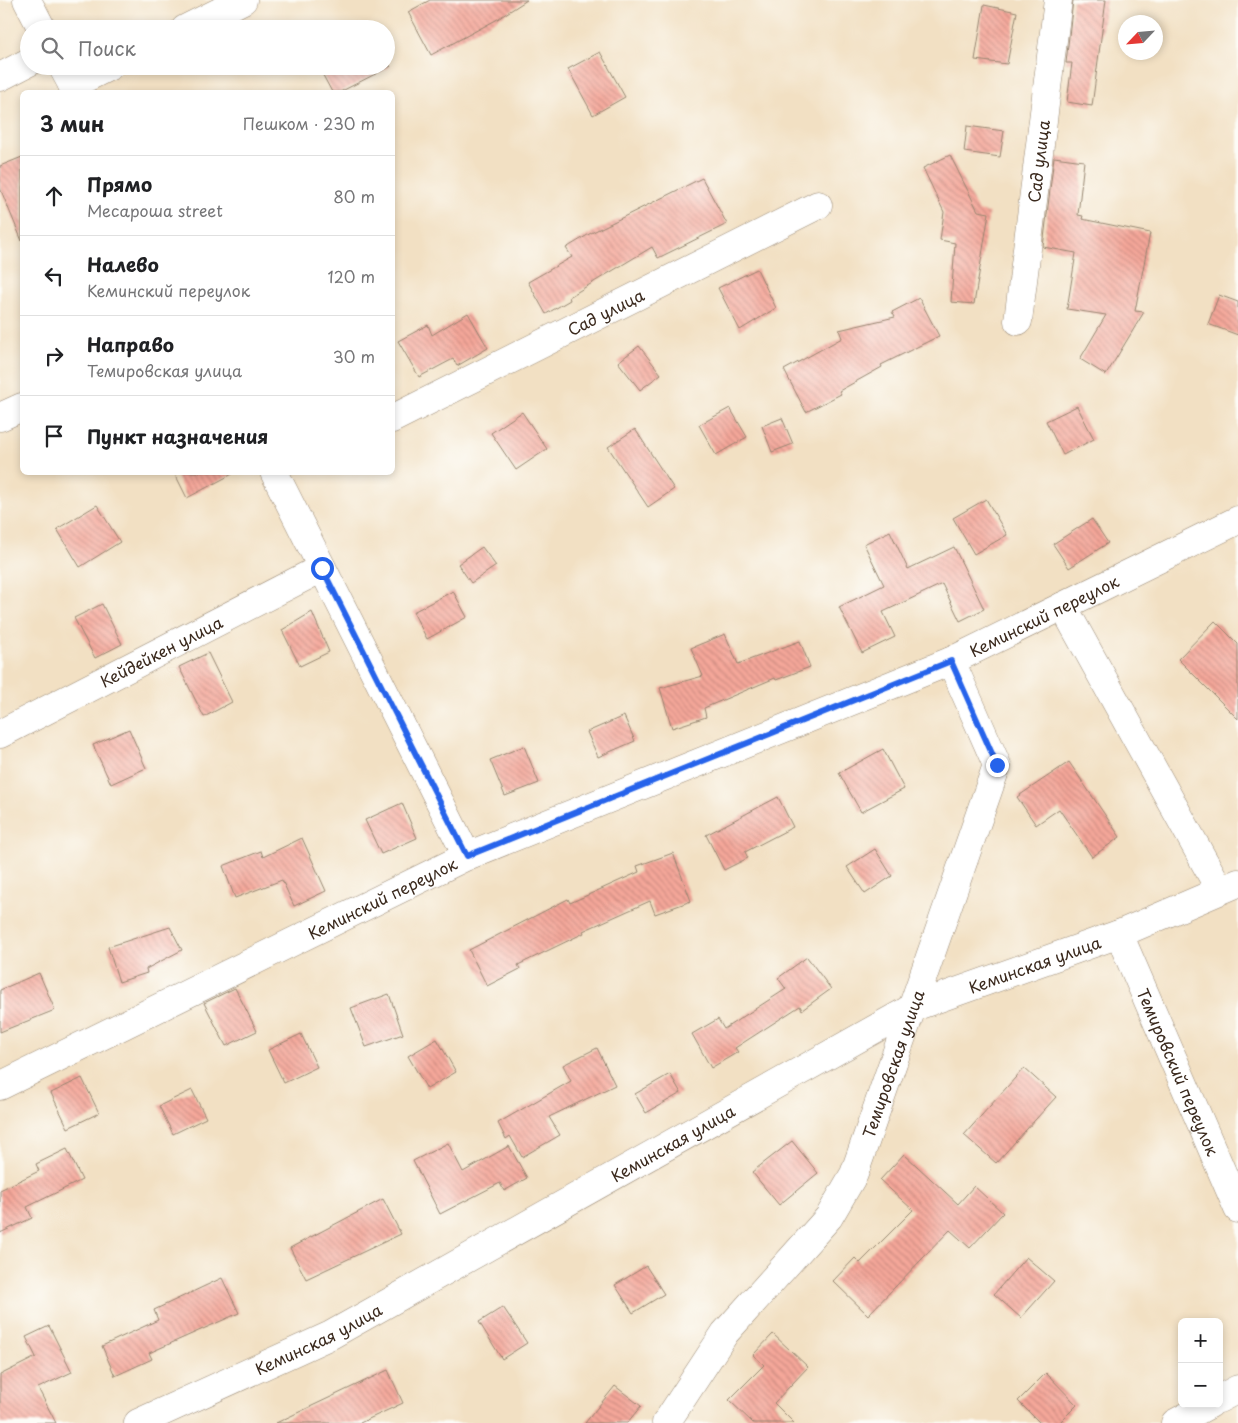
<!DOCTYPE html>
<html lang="ru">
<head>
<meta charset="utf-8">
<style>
	body { margin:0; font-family:"Playpen Sans",sans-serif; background:#f6f6f6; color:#202124 }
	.controls { position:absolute; right:15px; bottom:15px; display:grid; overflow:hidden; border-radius:8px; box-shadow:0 2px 8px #0003 }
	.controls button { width:45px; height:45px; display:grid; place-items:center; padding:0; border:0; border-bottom:1px solid #e0e0e0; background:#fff; color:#202124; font:25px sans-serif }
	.compass { position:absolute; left:1118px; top:15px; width:45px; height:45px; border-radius:50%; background:#fff; box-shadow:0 2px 8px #0003; rotate:244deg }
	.stop { position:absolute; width:15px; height:15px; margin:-11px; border:4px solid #2563eb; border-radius:50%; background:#fff }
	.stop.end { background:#2563eb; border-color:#fff; box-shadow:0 1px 5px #0008 }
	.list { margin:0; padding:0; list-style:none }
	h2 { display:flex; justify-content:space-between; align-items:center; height:65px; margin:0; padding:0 20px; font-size:21px }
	h2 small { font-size:16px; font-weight:400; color:#757577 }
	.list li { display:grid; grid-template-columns:32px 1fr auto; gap:15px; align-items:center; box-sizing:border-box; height:80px; padding:0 20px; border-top:1px solid #e0e0e0 }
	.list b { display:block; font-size:19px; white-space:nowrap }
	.list p { margin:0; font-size:16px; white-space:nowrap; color:#757577 }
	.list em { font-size:16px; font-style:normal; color:#757577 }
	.icon { flex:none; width:28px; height:28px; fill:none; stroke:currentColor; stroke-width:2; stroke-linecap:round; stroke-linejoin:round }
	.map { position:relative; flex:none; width:1238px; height:1423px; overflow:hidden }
	.search { position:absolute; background:#fff; box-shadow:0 2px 8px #0003; left:20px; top:20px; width:375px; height:55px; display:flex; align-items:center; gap:12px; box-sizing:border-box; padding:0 18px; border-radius:28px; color:#757577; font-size:19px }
	.panel { position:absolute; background:#fff; box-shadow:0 2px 8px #0003; left:20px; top:90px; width:375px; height:385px; border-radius:8px }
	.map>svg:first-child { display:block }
</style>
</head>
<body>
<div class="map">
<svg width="1238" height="1423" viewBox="0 0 1238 1423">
	<defs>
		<pattern id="building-back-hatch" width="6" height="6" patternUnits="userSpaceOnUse" patternTransform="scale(1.25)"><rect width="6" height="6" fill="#f5a79a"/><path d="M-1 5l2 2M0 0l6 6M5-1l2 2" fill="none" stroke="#c8887d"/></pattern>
	</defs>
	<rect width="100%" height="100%" fill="#fdfcf7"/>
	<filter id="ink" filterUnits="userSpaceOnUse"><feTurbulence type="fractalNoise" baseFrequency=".02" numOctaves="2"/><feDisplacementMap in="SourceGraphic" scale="10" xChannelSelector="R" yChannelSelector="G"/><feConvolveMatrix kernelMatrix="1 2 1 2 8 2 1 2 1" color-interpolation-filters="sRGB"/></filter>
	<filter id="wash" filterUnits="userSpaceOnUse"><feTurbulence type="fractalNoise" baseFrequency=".0096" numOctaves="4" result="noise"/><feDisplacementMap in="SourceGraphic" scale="20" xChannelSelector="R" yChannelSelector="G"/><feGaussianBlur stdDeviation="1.12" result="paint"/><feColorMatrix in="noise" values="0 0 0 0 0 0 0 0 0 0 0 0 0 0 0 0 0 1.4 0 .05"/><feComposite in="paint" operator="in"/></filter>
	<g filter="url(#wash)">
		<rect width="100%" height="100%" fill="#f2e0c3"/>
		<g id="blocks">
			<g fill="url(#building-back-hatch)">
				<polygon points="430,0 527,0 496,20 431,55 408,12"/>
				<polygon points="1073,0 1106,0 1092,106 1067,102 1072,63 1066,63"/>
				<polygon points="984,5 1017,12 1007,64 975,60"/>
				<polygon points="600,52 625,97 593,115 568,69"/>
				<polygon points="318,66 391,66 340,92 332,92"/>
				<polygon points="967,126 1004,131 1000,157 964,152"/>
				<polygon points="950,155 978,211 989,213 974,304 951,302 955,243 940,240 944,212 923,168"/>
				<polygon points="22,157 22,241 0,188 0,166"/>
				<polygon points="1054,157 1084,161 1078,215 1083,216 1082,219 1150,233 1135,311 1144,312 1106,375 1080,359 1106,315 1067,309 1076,253 1043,247"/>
				<polygon points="702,178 727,224 658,258 652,247 569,297 570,300 546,314 528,282 572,257 566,248 591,233"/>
				<polygon points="757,269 776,308 740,330 718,288"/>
				<polygon points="1219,295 1238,302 1238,335 1208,324"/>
				<polygon points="919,298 939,336 881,365 882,367 839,391 841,394 806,412 784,370 842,338 839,330 895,317 892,312"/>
				<polygon points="468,313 488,348 457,366 453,359 419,377 398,341 428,325 432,335"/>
				<polygon points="639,346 661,374 640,390 618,362"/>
				<polygon points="1077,406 1094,439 1063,455 1046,421"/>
				<polygon points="730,408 747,437 716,455 699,425"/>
				<polygon points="522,412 547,449 516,470 491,433"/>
				<polygon points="782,418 793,444 772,452 762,426"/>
				<polygon points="635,429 674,489 648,507 608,447"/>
				<polygon points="174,472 236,472 187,498"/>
				<polygon points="986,499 1007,535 974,554 953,518"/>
				<polygon points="97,505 120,542 80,567 57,529"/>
				<polygon points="1092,519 1108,543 1069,568 1053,544"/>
				<polygon points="890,531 908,569 954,547 984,609 960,621 942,584 883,612 895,637 862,653 839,607 884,585 864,544"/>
				<polygon points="482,547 496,566 471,583 458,564"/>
				<polygon points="453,591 467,617 427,639 413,612"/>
				<polygon points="102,604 122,644 95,658 74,618"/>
				<polygon points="312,612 329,652 300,666 282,630"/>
				<polygon points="1215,621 1238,644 1238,719 1178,659"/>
				<polygon points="725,634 738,664 800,641 810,667 776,680 775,678 704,708 706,717 672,728 660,688 703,676 691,648"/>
				<polygon points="208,653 232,702 204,717 179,667"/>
				<polygon points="624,716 635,741 598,757 587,732"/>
				<polygon points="129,729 146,768 111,784 93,745"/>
				<polygon points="524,746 539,783 505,796 490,760"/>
				<polygon points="883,749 904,789 861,812 839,773"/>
				<polygon points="1069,762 1120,837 1092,857 1059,809 1036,825 1017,797"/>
				<polygon points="778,797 793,827 745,852 748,858 724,870 706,835"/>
				<polygon points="402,803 417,838 381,854 365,820"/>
				<polygon points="302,838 326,891 294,906 282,880 235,898 223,866 261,851 263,857"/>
				<polygon points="875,849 892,876 865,894 847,867"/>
				<polygon points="673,853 691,901 655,914 650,901 583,931 584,933 518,965 520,969 487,986 469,950 568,899 570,903 639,872 637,866"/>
				<polygon points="170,927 182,950 146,969 147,973 119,982 108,947"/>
				<polygon points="807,957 831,989 802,1010 800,1006 735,1048 738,1052 711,1068 692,1034 718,1019 724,1029 786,989 778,978"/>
				<polygon points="39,973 55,1010 0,1032 0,990"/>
				<polygon points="235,988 257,1031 226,1046 204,1003"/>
				<polygon points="389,994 403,1034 366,1047 351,1008"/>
				<polygon points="301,1034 317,1067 284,1083 268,1050"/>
				<polygon points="437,1039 456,1072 427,1089 408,1056"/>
				<polygon points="597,1048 615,1085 549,1117 560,1135 522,1157 510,1136 506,1139 498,1123 571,1081 563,1065"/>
				<polygon points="1024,1068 1056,1097 996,1163 964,1135"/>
				<polygon points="670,1074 681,1093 646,1113 635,1094"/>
				<polygon points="82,1078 99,1113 68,1128 51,1093"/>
				<polygon points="192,1090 206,1118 173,1134 159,1106"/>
				<polygon points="792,1141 818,1173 779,1205 752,1172"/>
				<polygon points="448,1143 463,1172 509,1146 527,1178 504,1191 500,1183 440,1214 413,1161"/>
				<polygon points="67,1149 82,1180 27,1207 32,1218 0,1233 0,1190 39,1171 36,1164"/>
				<polygon points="904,1154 958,1204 974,1186 1003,1213 970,1248 950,1230 868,1315 833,1281 855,1258 860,1263 913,1210 880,1180"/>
				<polygon points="383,1199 401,1234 306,1279 290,1248"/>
				<polygon points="1026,1257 1054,1281 1021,1318 994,1294"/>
				<polygon points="646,1266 664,1294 633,1313 615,1285"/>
				<polygon points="222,1278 239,1313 149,1353 152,1359 115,1376 102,1346 158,1320 154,1310"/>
				<polygon points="503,1307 527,1343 502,1359 479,1322"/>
				<polygon points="49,1326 72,1372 38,1388 56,1423 0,1423 0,1375 36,1357 26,1337"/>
				<polygon points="773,1334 808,1367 774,1403 794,1423 753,1423 729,1400 764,1365 753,1355"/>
				<polygon points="388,1370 403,1403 360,1423 276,1423"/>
				<polygon points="1046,1373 1077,1405 1059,1423 1040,1423 1018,1401"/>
				<polygon points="615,1386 641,1406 627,1423 585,1423"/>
			</g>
		</g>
	</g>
	<g filter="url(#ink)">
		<use href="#blocks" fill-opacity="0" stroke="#968570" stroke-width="1"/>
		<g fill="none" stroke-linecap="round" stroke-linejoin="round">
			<defs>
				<g id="street">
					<polyline points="185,29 243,0"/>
					<polyline points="0,77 29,62"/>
					<polyline points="72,85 110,66"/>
					<path id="s1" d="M1018,321L1058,0"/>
					<polyline points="0,417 22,407"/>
					<path id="s2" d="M392,419L818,205"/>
					<polyline points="1063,606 1220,890"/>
					<path id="s3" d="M0,734L322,568"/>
					<path id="s4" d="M1119,934L1238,1209"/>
					<path id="s5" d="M0,1086L467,856"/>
					<polyline points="1219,1399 1238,1389"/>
					<path id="s6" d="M138,1423L331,1335L914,1007L1119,934L1238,883"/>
					<polyline points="1175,1423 1210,1404"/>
				</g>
				<g id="secondary">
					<polyline points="27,0 42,29"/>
					<polyline points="62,66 76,92"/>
					<path id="s7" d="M274,472L467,856L951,661L1238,520"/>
					<path id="s8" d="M666,1423L725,1333L829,1217L854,1174L997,765L951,661"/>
				</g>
			</defs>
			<use href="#street" stroke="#968570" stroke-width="29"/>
			<use href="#secondary" stroke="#968570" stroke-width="29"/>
			<use href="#street" stroke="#fff" stroke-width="28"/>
			<use href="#secondary" stroke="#fff" stroke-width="28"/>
		</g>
	</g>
	<g fill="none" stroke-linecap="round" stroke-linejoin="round" filter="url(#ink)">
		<polyline stroke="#2563eb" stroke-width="6" points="322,568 467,856 951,661 997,765"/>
	</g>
	<g text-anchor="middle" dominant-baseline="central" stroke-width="4" stroke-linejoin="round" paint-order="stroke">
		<g font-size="16" fill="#3b2a1e" stroke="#fdfcf7">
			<text stroke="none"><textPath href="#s1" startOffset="161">Сад улица</textPath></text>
			<text stroke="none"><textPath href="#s2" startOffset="239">Сад улица</textPath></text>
			<text stroke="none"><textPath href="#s7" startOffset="1055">Кеминский переулок</textPath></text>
			<text stroke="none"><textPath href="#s3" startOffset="181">Кейдейкен улица</textPath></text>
			<text stroke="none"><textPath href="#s5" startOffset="426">Кеминский переулок</textPath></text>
			<text stroke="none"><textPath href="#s6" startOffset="1009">Кеминская улица</textPath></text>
			<text stroke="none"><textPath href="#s8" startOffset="430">Темировская улица</textPath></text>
			<text stroke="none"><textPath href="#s4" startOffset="150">Темировский переулок</textPath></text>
			<text stroke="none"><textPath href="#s6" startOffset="604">Кеминская улица</textPath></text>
			<text stroke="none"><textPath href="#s6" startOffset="199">Кеминская улица</textPath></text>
		</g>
	</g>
</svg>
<div class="controls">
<button>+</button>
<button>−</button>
</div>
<svg class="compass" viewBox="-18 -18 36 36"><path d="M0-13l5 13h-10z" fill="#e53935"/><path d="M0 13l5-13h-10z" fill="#757577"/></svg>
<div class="stop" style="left:322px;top:568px"></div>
<div class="stop end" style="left:997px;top:765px"></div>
<div class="search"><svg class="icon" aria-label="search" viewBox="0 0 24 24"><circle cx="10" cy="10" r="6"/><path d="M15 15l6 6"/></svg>Поиск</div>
<section class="panel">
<h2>3 мин<small>Пешком · 230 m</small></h2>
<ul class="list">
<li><svg class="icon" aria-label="ahead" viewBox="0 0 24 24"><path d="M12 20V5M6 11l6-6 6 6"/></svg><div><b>Прямо</b><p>Месароша street</p></div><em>80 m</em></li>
<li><svg class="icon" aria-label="left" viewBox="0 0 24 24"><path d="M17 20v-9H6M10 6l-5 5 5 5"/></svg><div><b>Налево</b><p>Кеминский переулок</p></div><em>120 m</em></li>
<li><svg class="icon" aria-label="right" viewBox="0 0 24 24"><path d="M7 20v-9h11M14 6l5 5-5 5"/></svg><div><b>Направо</b><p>Темировская улица</p></div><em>30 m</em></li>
<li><svg class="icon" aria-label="arrive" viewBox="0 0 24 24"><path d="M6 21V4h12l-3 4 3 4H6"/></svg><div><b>Пункт назначения</b></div></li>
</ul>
</section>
</div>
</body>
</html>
